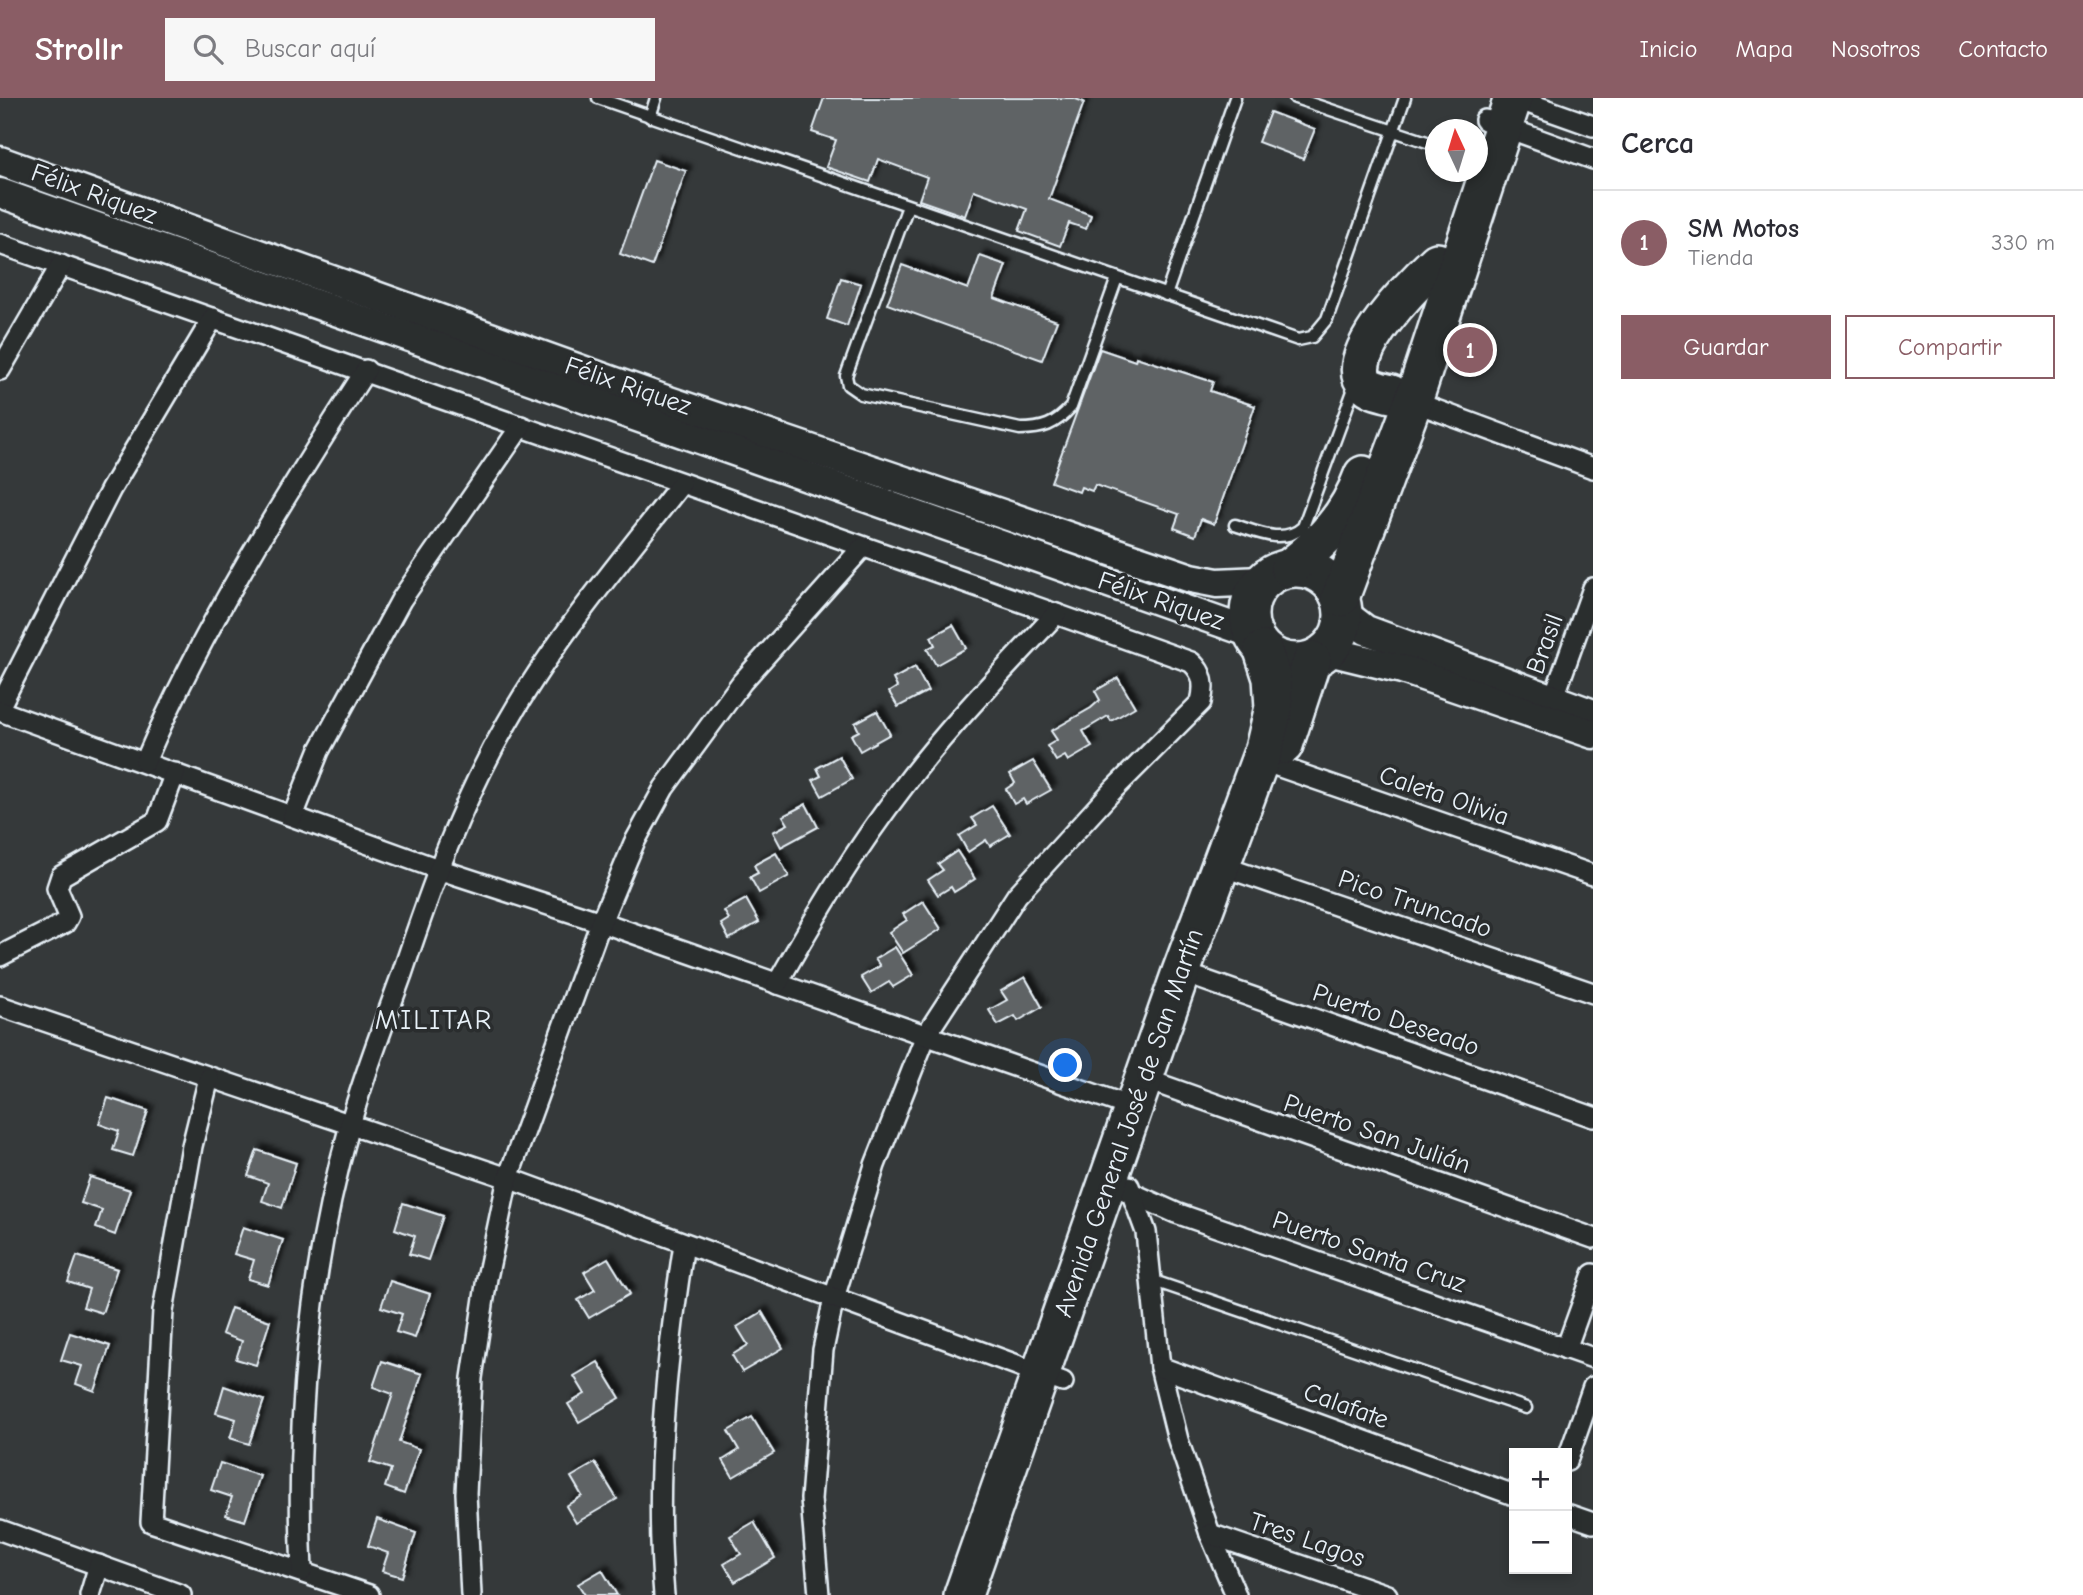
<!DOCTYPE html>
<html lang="es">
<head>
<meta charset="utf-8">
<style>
	body { margin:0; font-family:"Comic Neue",sans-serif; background:#f7f7f7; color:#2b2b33 }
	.controls { position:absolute; right:21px; bottom:21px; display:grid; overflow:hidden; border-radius:0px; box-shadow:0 4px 10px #0003 }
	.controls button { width:63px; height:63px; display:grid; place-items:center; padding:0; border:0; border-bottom:2px solid #e1e1e2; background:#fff; color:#2b2b33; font:35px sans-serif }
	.compass { position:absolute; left:1425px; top:21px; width:63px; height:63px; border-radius:50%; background:#fff; box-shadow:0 4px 10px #0003; rotate:356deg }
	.you { position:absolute; left:1066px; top:968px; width:24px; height:24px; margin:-18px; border:5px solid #fff; border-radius:50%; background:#1a73e8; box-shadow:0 0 0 10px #1a73e833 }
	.badge { display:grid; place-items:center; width:46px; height:46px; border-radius:50%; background:#8a5d65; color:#fff; font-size:23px; font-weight:700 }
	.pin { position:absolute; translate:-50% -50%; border:4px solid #fff; box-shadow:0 2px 7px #0006 }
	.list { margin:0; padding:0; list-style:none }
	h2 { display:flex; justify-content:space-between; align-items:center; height:91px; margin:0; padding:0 28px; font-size:30px }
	h2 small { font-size:23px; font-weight:400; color:#7c7c81 }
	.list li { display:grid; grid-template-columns:46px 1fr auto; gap:21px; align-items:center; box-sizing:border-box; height:105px; padding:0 28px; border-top:2px solid #e1e1e2 }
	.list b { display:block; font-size:26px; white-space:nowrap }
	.list p { margin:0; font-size:23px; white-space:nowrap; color:#7c7c81 }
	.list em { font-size:23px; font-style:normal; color:#7c7c81 }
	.actions { display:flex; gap:14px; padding:21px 28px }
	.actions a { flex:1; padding:16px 0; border:2px solid #8a5d65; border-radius:0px; text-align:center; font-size:24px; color:#8a5d65 }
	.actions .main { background:#8a5d65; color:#fff }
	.icon { flex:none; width:38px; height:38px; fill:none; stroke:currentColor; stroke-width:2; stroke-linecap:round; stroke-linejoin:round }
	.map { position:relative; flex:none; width:1593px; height:1497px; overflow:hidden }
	header { display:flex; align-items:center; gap:42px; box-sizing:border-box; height:98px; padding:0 35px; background:#8a5d65; color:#fff }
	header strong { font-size:33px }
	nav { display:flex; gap:38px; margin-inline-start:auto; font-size:24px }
	.search { width:490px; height:63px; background:#f7f7f7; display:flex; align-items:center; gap:18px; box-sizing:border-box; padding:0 24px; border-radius:0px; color:#7c7c81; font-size:26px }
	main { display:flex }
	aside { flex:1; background:#fff }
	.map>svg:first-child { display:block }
</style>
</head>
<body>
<header>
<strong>Strollr</strong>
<div class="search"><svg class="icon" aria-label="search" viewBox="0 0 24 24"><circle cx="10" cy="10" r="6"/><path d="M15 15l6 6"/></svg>Buscar aquí</div>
<nav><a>Inicio</a><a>Mapa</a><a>Nosotros</a><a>Contacto</a></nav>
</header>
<main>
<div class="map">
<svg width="1593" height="1497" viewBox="0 0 1593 1497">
	<defs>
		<filter id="shadow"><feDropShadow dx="5.5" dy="-5.5" stdDeviation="2" flood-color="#0009"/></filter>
	</defs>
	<rect width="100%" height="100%" fill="#35393a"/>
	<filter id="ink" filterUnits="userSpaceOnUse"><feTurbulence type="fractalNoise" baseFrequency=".0143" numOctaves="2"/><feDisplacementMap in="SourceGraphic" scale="14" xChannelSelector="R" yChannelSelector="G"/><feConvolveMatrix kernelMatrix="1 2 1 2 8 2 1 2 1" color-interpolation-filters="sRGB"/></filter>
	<g filter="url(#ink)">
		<g fill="#5f6365" stroke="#e8f1f8" stroke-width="2" filter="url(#shadow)">
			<polygon points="824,0 1073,0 1084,4 1049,101 1091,117 1086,131 1069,125 1060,148 1019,133 1027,111 974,92 965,118 919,102 927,79 878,61 870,84 826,69 836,42 812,34"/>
			<polygon points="1270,14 1315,31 1303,61 1258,44"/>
			<polygon points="654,62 686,73 652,168 620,156"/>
			<polygon points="980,158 1006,167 994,200 1057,223 1042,262 887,206 902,167 968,191"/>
			<polygon points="841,180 861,186 847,228 827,221"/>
			<polygon points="1100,251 1135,263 1136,259 1213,284 1210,293 1255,308 1214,426 1201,421 1195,438 1174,430 1179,416 1095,387 1092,393 1081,389 1079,394 1051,384"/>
			<polygon points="953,527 966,550 936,567 927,551 935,547 931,539"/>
			<polygon points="915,569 928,593 898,609 889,594 897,589 893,581"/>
			<polygon points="1118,580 1135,609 1111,623 1108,618 1083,633 1092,649 1068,663 1065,658 1056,663 1047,648 1057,642 1051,633 1091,610 1100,602 1095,593"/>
			<polygon points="877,613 890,636 860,653 851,637 859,633 855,625"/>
			<polygon points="839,658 852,681 822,698 813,682 821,678 817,670"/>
			<polygon points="1033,663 1051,692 1026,706 1023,701 1014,706 1006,691 1015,685 1010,676"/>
			<polygon points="806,706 818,729 781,749 773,734 788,726 783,718"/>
			<polygon points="992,708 1010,736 990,748 986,742 968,754 959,738 977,727 972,720"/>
			<polygon points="957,753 975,781 954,794 951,789 938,797 928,782 943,772 938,766"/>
			<polygon points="776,755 789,778 759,795 750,779 758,775 754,767"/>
			<polygon points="746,801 759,824 729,841 721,826 729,821 724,813"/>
			<polygon points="923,803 941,831 903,855 889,834 907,822 903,816"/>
			<polygon points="895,849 913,877 893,889 889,884 871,895 861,879 880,868 875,861"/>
			<polygon points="1025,879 1042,909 1018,923 1015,918 998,927 989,912 1007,902 1001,893"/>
			<polygon points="108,1000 148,1013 133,1058 113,1052 119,1033 99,1026"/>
			<polygon points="257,1052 296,1065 282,1110 262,1103 268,1085 248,1078"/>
			<polygon points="90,1079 130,1092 115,1137 96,1130 102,1112 81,1105"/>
			<polygon points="403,1105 443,1118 428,1162 409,1156 415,1138 395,1131"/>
			<polygon points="243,1129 283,1142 268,1187 248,1181 254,1162 234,1156"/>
			<polygon points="77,1158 117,1171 102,1215 83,1209 89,1191 68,1184"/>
			<polygon points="608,1160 630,1196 589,1220 578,1202 595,1192 584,1174"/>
			<polygon points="390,1183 430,1196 415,1240 396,1234 402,1216 381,1209"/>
			<polygon points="231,1210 270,1223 256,1267 236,1261 242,1243 222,1236"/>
			<polygon points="762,1214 783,1250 742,1274 732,1257 748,1247 737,1229"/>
			<polygon points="70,1235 110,1248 95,1293 76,1286 82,1268 61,1262"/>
			<polygon points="382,1263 422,1276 399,1344 419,1351 404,1396 385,1389 391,1371 370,1364 393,1296 373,1289"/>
			<polygon points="598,1264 620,1300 579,1324 568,1306 585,1296 574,1278"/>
			<polygon points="224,1288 264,1302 249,1346 230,1340 236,1321 216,1315"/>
			<polygon points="752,1319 774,1355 733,1379 723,1362 739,1352 728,1333"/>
			<polygon points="220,1365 260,1378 245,1423 226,1417 232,1399 211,1392"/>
			<polygon points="595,1365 617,1401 576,1425 566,1408 582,1398 571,1379"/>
			<polygon points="377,1421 416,1435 402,1479 382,1473 388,1455 368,1448"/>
			<polygon points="754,1424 775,1460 735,1484 724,1466 741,1456 730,1438"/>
			<polygon points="602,1472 617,1497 585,1497 578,1486"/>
		</g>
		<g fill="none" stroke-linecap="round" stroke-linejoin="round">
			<defs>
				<g id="lane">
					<polyline points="598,0 1298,242 1312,239 1327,221 1405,0"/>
					<polyline points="1295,0 1436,47"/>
					<polyline points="650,19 656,0"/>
					<path d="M908,108L846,278L848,287L861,296L1020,331C1043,331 1055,327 1071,309L1117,180"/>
					<polyline points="1166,197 1235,0"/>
					<path d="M1235,427C1257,434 1283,447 1303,429L1356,285"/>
					<polyline points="1151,1182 1526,1310"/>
				</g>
				<g id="street">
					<polyline points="1514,0 1593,28"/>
					<polyline points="1485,22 1593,61"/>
					<path d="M0,146L1056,516L1191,564C1204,575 1205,588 1201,604L1114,691L1017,797L926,937L875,1067L834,1200L823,1252L811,1401L819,1497"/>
					<polyline points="0,272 61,167"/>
					<polyline points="1406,301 1593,370"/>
					<polyline points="0,608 111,391 213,220"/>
					<polyline points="0,613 438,771 601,824 1134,1010"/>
					<polyline points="1549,613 1593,490"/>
					<path d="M145,664C204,526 285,398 366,272"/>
					<polyline points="1277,668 1593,777"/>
					<polyline points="293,718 319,653 401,502 521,328"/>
					<polyline points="1221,764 1239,774 1593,895"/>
					<polyline points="0,858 65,825 69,818 57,790 61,778 157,723 175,675"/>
					<polyline points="1181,874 1593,1019"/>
					<path d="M777,886C816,817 856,750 904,688C950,627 1004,572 1056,516"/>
					<polyline points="0,908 508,1080 1063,1284"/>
					<polyline points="209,980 192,1048 163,1213 151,1424 369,1497"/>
					<polyline points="1145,981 1593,1140"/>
					<polyline points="1109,1085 1176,1115 1593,1260"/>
					<polyline points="1129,1088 1146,1134 1160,1269 1178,1342 1210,1436 1236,1497"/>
					<polyline points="1566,1251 1593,1176"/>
					<polyline points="1160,1269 1514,1397"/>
					<polyline points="1567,1363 1593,1289"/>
					<polyline points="1567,1416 1593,1425"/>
					<polyline points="0,1432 181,1497"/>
					<polyline points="1210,1436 1387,1497"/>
					<path d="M302,1473C295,1325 309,1170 350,1027C364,976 384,926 402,876C431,789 461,705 507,625C555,540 621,463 681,386"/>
					<polyline points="90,1497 99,1467"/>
					<polyline points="471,1497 466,1395 472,1280 487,1180 508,1080 601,824 634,745 664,690 742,584 862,450"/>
					<path d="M664,1497C654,1379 666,1262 684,1146"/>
				</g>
				<g id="secondary">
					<polyline points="0,63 660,300 1191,480 1217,485 1262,483"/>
					<polyline points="0,95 1251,535"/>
					<polyline points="1344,515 1366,532 1593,616"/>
					<polyline points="1328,553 1402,571 1593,636"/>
				</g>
				<g id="highway">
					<path d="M1391,296C1384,294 1371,292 1366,286C1339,258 1419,181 1437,164"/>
					<circle cx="1296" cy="517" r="47"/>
					<path d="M1289,470C1324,444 1348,418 1363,377"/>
					<polyline points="1340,500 1413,304 1513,0"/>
					<polyline points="1284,647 1312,562"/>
					<polyline points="963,1497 1181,874 1264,651 1274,609 1272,580 1263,552"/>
				</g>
			</defs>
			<use href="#lane" stroke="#e8f1f8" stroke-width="15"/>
			<use href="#street" stroke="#e8f1f8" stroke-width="24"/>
			<use href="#secondary" stroke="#e8f1f8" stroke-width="33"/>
			<use href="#highway" stroke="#e8f1f8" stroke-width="42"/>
			<use href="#lane" stroke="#2a2d2e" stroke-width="10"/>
			<use href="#street" stroke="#2a2d2e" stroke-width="19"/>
			<use href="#secondary" stroke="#2a2d2e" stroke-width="28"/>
			<use href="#highway" stroke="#2a2d2e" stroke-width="37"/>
		</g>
	</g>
	<g text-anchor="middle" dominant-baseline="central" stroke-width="7" stroke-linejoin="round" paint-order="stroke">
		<g font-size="26" fill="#e8f1f8" stroke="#2a2d2e">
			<text transform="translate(94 96) rotate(20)">Félix Riquez</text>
			<text transform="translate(628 288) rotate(19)">Félix Riquez</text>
			<text transform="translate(1161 503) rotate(19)">Félix Riquez</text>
			<text transform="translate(1545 546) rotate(-70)">Brasil</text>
			<text transform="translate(1444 698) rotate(19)">Caleta Olivia</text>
			<text transform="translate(1415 806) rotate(19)">Pico Truncado</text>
			<text transform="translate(1396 922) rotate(19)">Puerto Deseado</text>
			<text transform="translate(1129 1025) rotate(-71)">Avenida General José de San Martín</text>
			<text transform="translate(1377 1036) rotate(19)">Puerto San Julián</text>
			<text transform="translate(1369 1154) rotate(19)">Puerto Santa Cruz</text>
			<text transform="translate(1346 1308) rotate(20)">Calafate</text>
			<text transform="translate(1307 1442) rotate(19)">Tres Lagos</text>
		</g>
		<g font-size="28" letter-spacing="2" fill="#e8f1f8" stroke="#2a2d2e">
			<text x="434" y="922">MILITAR</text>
		</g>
	</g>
</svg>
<div class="controls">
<button>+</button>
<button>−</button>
</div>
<svg class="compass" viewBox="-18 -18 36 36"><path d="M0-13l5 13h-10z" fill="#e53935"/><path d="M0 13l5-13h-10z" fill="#7c7c81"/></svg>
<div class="you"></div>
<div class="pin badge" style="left:1470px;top:252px">1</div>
</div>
<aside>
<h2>Cerca<small></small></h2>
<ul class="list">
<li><span class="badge">1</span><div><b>SM Motos</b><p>Tienda</p></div><em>330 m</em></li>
</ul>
<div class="actions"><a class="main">Guardar</a><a>Compartir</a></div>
</aside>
</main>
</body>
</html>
